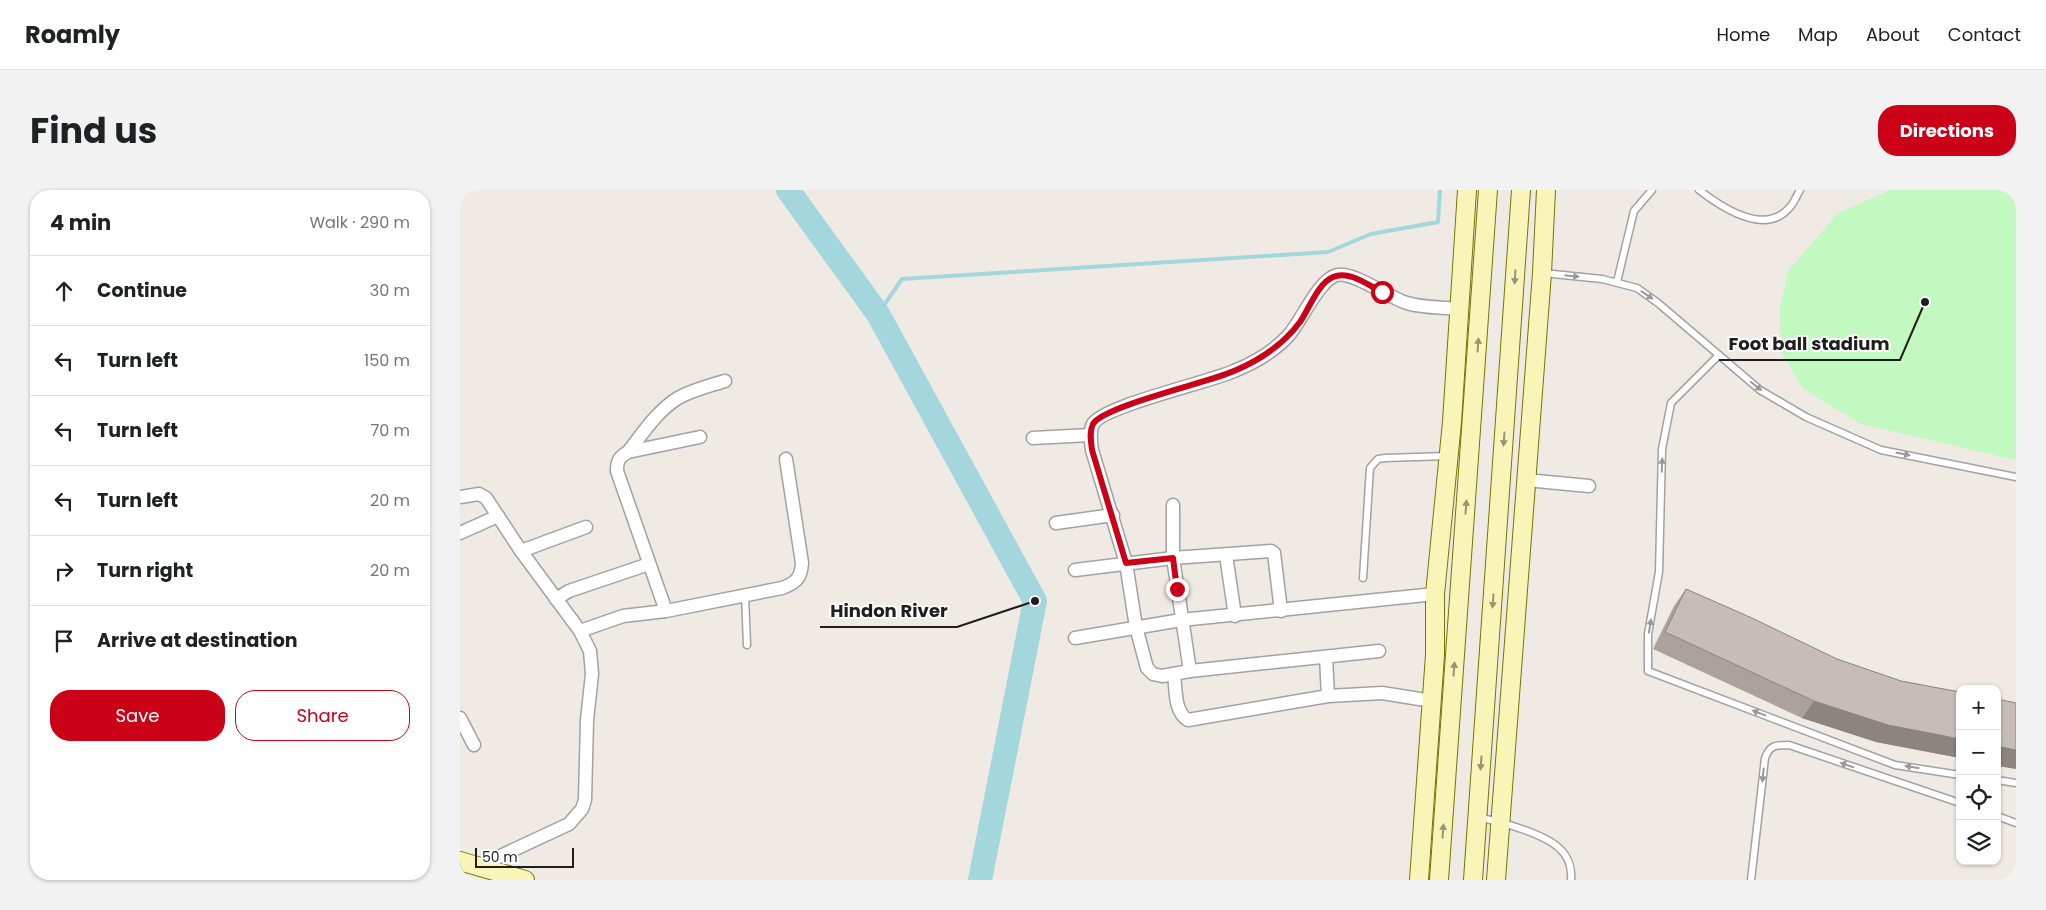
<!DOCTYPE html>
<html lang="en">
<head>
<meta charset="utf-8">
<style>
	body { margin:0; font-family:Poppins,sans-serif; background:#f2f2f2; color:#202124 }
	.controls { position:absolute; right:15px; bottom:15px; display:grid; overflow:hidden; border-radius:10px; box-shadow:0 1px 4px #0004 }
	.controls button { width:45px; height:45px; display:grid; place-items:center; padding:0; border:0; border-bottom:1px solid #e0e0e0; background:#fff; color:#202124; font:25px sans-serif }
	.scale { position:absolute; left:15px; bottom:12px; width:99px; box-sizing:border-box; padding-left:5px; border:2px solid #1e1e1e; border-top:0; font-size:14px; line-height:18px; white-space:nowrap; color:#1e1e1e; -webkit-text-stroke:4px #fff; paint-order:stroke }
	.stop { position:absolute; width:15px; height:15px; margin:-11px; border:4px solid #cb0117; border-radius:50%; background:#fff }
	.stop.end { background:#cb0117; border-color:#fff; box-shadow:0 1px 5px #0008 }
	.list { margin:0; padding:0; list-style:none }
	h2 { display:flex; justify-content:space-between; align-items:center; height:65px; margin:0; padding:0 20px; font-size:21px }
	h2 small { font-size:16px; font-weight:400; color:#757577 }
	.list li { display:grid; grid-template-columns:32px 1fr auto; gap:15px; align-items:center; box-sizing:border-box; height:70px; padding:0 20px; border-top:1px solid #e0e0e0 }
	.list b { display:block; font-size:19px; white-space:nowrap }
	.list em { font-size:16px; font-style:normal; color:#757577 }
	.actions { display:flex; gap:10px; padding:15px 20px }
	.actions a { flex:1; padding:11px 0; border:1px solid #cb0117; border-radius:20px; text-align:center; font-size:18px; color:#cb0117 }
	.actions .main { background:#cb0117; color:#fff }
	.icon { flex:none; width:28px; height:28px; fill:none; stroke:currentColor; stroke-width:2; stroke-linecap:round; stroke-linejoin:round }
	.map { position:relative; flex:none; width:1556px; height:690px; overflow:hidden; border-radius:20px }
	header { display:flex; align-items:center; gap:30px; box-sizing:border-box; height:70px; padding:0 25px; background:#fff; border-bottom:1px solid #e0e0e0 }
	header strong { font-size:24px }
	nav { display:flex; gap:28px; margin-inline-start:auto; font-size:18px }
	.intro { display:flex; align-items:center; justify-content:space-between; box-sizing:border-box; height:120px; padding:0 30px }
	h1 { margin:0; font-size:35px }
	.button { padding:12px 22px; border-radius:20px; background:#cb0117; color:#fff; font-size:18px; font-weight:700 }
	main { display:flex; gap:30px; padding:0 30px }
	aside { flex:1; background:#fff; border-radius:20px; box-shadow:0 1px 4px #0004 }
	.map>svg:first-child { display:block }
</style>
</head>
<body>
<header>
<strong>Roamly</strong>
<nav><a>Home</a><a>Map</a><a>About</a><a>Contact</a></nav>
</header>
<div class="intro"><h1>Find us</h1><a class="button">Directions</a></div>
<main>
<aside>
<h2>4 min<small>Walk · 290 m</small></h2>
<ul class="list">
<li><svg class="icon" aria-label="ahead" viewBox="0 0 24 24"><path d="M12 20V5M6 11l6-6 6 6"/></svg><div><b>Continue</b></div><em>30 m</em></li>
<li><svg class="icon" aria-label="left" viewBox="0 0 24 24"><path d="M17 20v-9H6M10 6l-5 5 5 5"/></svg><div><b>Turn left</b></div><em>150 m</em></li>
<li><svg class="icon" aria-label="left" viewBox="0 0 24 24"><path d="M17 20v-9H6M10 6l-5 5 5 5"/></svg><div><b>Turn left</b></div><em>70 m</em></li>
<li><svg class="icon" aria-label="left" viewBox="0 0 24 24"><path d="M17 20v-9H6M10 6l-5 5 5 5"/></svg><div><b>Turn left</b></div><em>20 m</em></li>
<li><svg class="icon" aria-label="right" viewBox="0 0 24 24"><path d="M7 20v-9h11M14 6l5 5-5 5"/></svg><div><b>Turn right</b></div><em>20 m</em></li>
<li><svg class="icon" aria-label="arrive" viewBox="0 0 24 24"><path d="M6 21V4h12l-3 4 3 4H6"/></svg><div><b>Arrive at destination</b></div></li>
</ul>
<div class="actions"><a class="main">Save</a><a>Share</a></div>
</aside>
<div class="map">
<svg width="1556" height="690" viewBox="0 0 1556 690">
	<rect width="100%" height="100%" fill="#efeae4"/>
	<polygon fill="#c2f9c1" points="1430,0 1556,0 1556,270 1401,234 1343,199 1321,161 1320,119 1328,81 1378,23"/>
	<g fill="none" stroke-linecap="round" stroke-linejoin="round">
		<polyline stroke="#a4d6dd" stroke-width="4" points="418,124 442,89 868,62 911,44 978,32 980,0"/>
		<polyline stroke="#a4d6dd" stroke-width="24" points="328,0 418,124 575,411 520,690"/>
		<defs>
			<g id="lane">
				<path d="M1239,0C1261,17 1305,47 1330,17C1334,13 1337,5 1340,0"/>
				<polyline points="1083,83 1142,89 1177,98 1198,113 1300,200 1346,227 1421,260 1556,287"/>
				<polyline points="1157,92 1174,21 1192,0"/>
				<polyline points="1259,165 1211,213 1202,259 1199,382 1188,444 1188,481 1435,575 1500,585"/>
				<polyline points="903,388 910,278 918,269 925,268 987,266"/>
				<polyline points="285,405 287,455"/>
				<polyline points="1537,590 1556,593"/>
				<polyline points="1537,626 1556,633"/>
				<path d="M1020,628C1040,631 1084,644 1099,658C1108,666 1112,678 1111,690"/>
				<path d="M1291,690L1305,568C1310,555 1315,555 1329,555L1500,613"/>
			</g>
			<g id="street">
				<polyline points="573,248 630,245"/>
				<path d="M168,262C183,243 197,221 218,208C232,200 249,196 265,191"/>
				<polyline points="1066,290 1129,296"/>
				<polyline points="0,307 19,304 26,308 61,361 120,441 130,461 132,484 127,530 125,610 122,619 109,634 19,676"/>
				<polyline points="713,315 713,368 730,481"/>
				<polyline points="596,333 653,325"/>
				<polyline points="0,343 38,326"/>
				<polyline points="61,361 126,337"/>
				<polyline points="766,365 775,426"/>
				<polyline points="615,380 713,368 811,361 814,363 821,421"/>
				<polyline points="96,409 109,401 189,374"/>
				<path d="M206,421L157,281C157,271 159,267 168,262L240,247"/>
				<path d="M120,441L163,426L206,421L322,398C336,393 341,388 342,373L326,269"/>
				<polyline points="615,448 721,430 975,404"/>
				<path d="M919,461L730,481L702,486L693,484L687,478L676,437L666,373L632,260C631,251 629,242 633,234C643,216 750,192 774,181C794,173 813,162 828,146C842,131 858,90 877,85C893,81 929,108 947,113C963,118 982,117 999,119"/>
				<polyline points="866,467 868,506"/>
				<path d="M714,484C716,499 714,522 728,530L868,506L922,503L972,511"/>
				<polyline points="0,528 14,555"/>
			</g>
			<g id="secondary">
				<polyline points="0,671 65,690"/>
				<polyline points="959,690 975,465 975,404 992,232 1007,0"/>
				<polyline points="979,690 1028,0"/>
				<polyline points="1013,690 1061,0"/>
				<polyline points="1036,690 1082,83 1086,0"/>
			</g>
		</defs>
		<use href="#lane" stroke="#a2a2a2" stroke-width="9"/>
		<use href="#street" stroke="#a2a2a2" stroke-width="15"/>
		<use href="#secondary" stroke="#757505" stroke-width="20"/>
		<use href="#lane" stroke="#fff" stroke-width="6"/>
		<use href="#street" stroke="#fff" stroke-width="12"/>
		<use href="#secondary" stroke="#f9f5b8" stroke-width="18"/>
	</g>
	<polygon fill="#aba29d" points="1226,399 1377,469 1441,491 1500,502 1500,568 1416,552 1342,528 1193,459 1214,416"/>
	<g fill="#8b8480">
		<polygon points="1354,511 1500,549 1500,568 1416,552 1342,528"/>
		<polygon points="1537,556 1556,560 1556,579 1537,576"/>
	</g>
	<g fill="#c7bcb7" stroke="#8b8480">
		<polygon points="1226,399 1292,428 1377,469 1441,491 1500,502 1500,549 1428,535 1354,511 1205,442"/>
		<polygon points="1537,509 1556,513 1556,560 1537,556"/>
	</g>
	<defs><path id="oneway-solid" d="M-6-.8H1V-3.2L6.5 0L1 3.2V.8H-6Z" transform="scale(1.25)"/></defs>
	<g fill="#9a9a9a">
		<use href="#oneway-solid" transform="translate(1112 86) rotate(6)"/>
		<use href="#oneway-solid" transform="translate(1187 105) rotate(34)"/>
		<use href="#oneway-solid" transform="translate(1296 196) rotate(39)"/>
		<use href="#oneway-solid" transform="translate(1443 264) rotate(11)"/>
		<use href="#oneway-solid" transform="translate(1202 275) rotate(-88)"/>
		<use href="#oneway-solid" transform="translate(1190 436) rotate(-81)"/>
		<use href="#oneway-solid" transform="translate(1299 523) rotate(-159)"/>
		<use href="#oneway-solid" transform="translate(1387 575) rotate(-161)"/>
		<use href="#oneway-solid" transform="translate(1452 577) rotate(-171)"/>
		<use href="#oneway-solid" transform="translate(1303 585) rotate(96)"/>
	</g>
	<g fill="#969473">
		<use href="#oneway-solid" transform="translate(1055 87) rotate(94)"/>
		<use href="#oneway-solid" transform="translate(1018 155) rotate(-86)"/>
		<use href="#oneway-solid" transform="translate(1044 249) rotate(94)"/>
		<use href="#oneway-solid" transform="translate(1006 317) rotate(-86)"/>
		<use href="#oneway-solid" transform="translate(1033 411) rotate(94)"/>
		<use href="#oneway-solid" transform="translate(994 479) rotate(-86)"/>
		<use href="#oneway-solid" transform="translate(1021 573) rotate(94)"/>
		<use href="#oneway-solid" transform="translate(983 641) rotate(-86)"/>
	</g>
	<g fill="none" stroke-linecap="round" stroke-linejoin="round">
		<path stroke="#cb0117" stroke-width="6" d="M717,399L713,368L666,373L632,260C631,251 629,242 633,234C643,216 750,192 774,181C800,170 823,155 840,132C849,119 858,93 873,87C889,80 908,95 922,102"/>
	</g>
	<path fill="none" stroke="#1e1e1e" stroke-width="2" d="M1465 112L1440 170H1259M575 411L497 437H360"/>
	<g fill="#1e1e1e" stroke="#fff" stroke-width="2">
		<circle cx="1465" cy="112" r="5"/>
		<circle cx="575" cy="411" r="5"/>
	</g>
	<g font-size="18" text-anchor="middle" font-weight="bold" fill="#1e1e1e" stroke="#fff" stroke-width="4" stroke-linejoin="round" paint-order="stroke">
		<text x="1349" y="160">Foot ball stadium</text>
		<text x="429" y="427">Hindon River</text>
	</g>
</svg>
<div class="controls">
<button>+</button>
<button>−</button>
<button><svg class="icon" aria-label="locate" viewBox="0 0 24 24"><circle cx="12" cy="12" r="6"/><path d="M12 2v4M12 18v4M2 12h4M18 12h4"/></svg></button>
<button><svg class="icon" aria-label="layers" viewBox="0 0 24 24"><path d="M12 4l9 5-9 5-9-5zM3 14l9 5 9-5"/></svg></button>
</div>
<div class="scale">50 m</div>
<div class="stop" style="left:922px;top:102px"></div>
<div class="stop end" style="left:717px;top:399px"></div>
</div>
</main>
</body>
</html>
